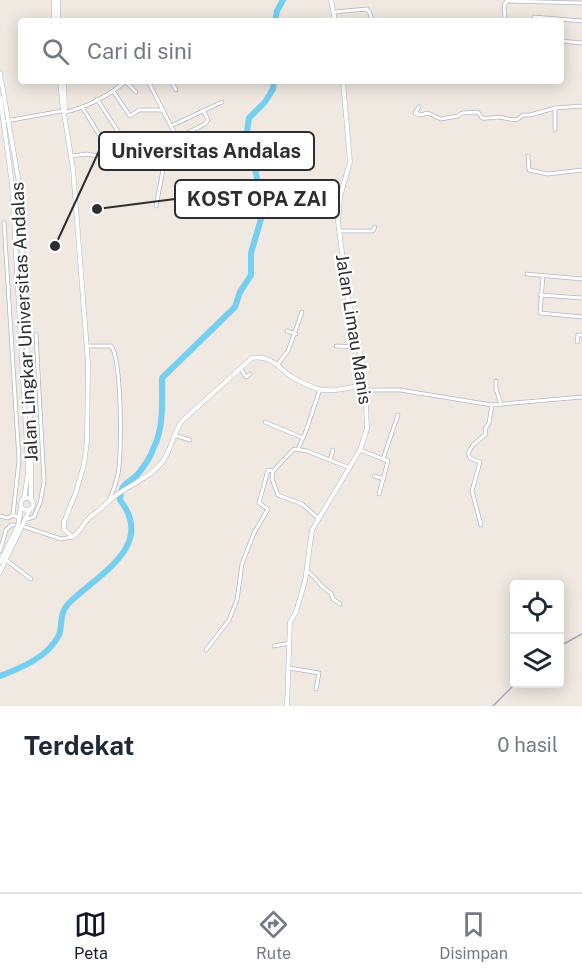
<!DOCTYPE html>
<html lang="id">
<head>
<meta charset="utf-8">
<style>
	body { margin:0; font-family:"Public Sans",sans-serif; background:#f2f2f3; color:#1f2937 }
	.controls { position:absolute; right:18px; bottom:18px; display:grid; overflow:hidden; border-radius:6px; box-shadow:0 3px 15px #0003 }
	.controls button { width:54px; height:54px; display:grid; place-items:center; padding:0; border:0; border-bottom:2px solid #e0e1e3; background:#fff; color:#1f2937; font:30px sans-serif }
	.list { margin:0; padding:0; list-style:none }
	h2 { display:flex; justify-content:space-between; align-items:center; height:78px; margin:0; padding:0 24px; font-size:26px }
	h2 small { font-size:20px; font-weight:400; color:#747a83 }
	.icon { flex:none; width:33px; height:33px; fill:none; stroke:currentColor; stroke-width:2; stroke-linecap:round; stroke-linejoin:round }
	.map { position:relative; flex:none; width:582px; height:706px; overflow:hidden }
	.search { position:absolute; background:#fff; box-shadow:0 3px 15px #0003; left:18px; right:18px; top:18px; height:66px; display:flex; align-items:center; gap:15px; box-sizing:border-box; padding:0 21px; border-radius:6px; color:#747a83; font-size:22px }
	.sheet { height:186px; background:#fff }
	nav { display:flex; justify-content:space-around; align-items:center; box-sizing:border-box; height:84px; border-top:2px solid #e0e1e3; background:#fff; font-size:16px; color:#747a83 }
	nav a { display:grid; justify-items:center; gap:3px }
	nav .on { color:#111827 }
	.map>svg:first-child { display:block }
</style>
</head>
<body>
<div class="map">
<svg width="582" height="706" viewBox="0 0 582 706">
	<rect width="100%" height="100%" fill="#efe9e1"/>
	<g fill="none" stroke-linecap="round" stroke-linejoin="round">
		<g stroke="#75cff0" stroke-width="6">
			<polyline points="275,21 277,11 283,0"/>
			<path d="M0,676C21,668 48,657 59,635C63,624 59,614 68,604C95,576 157,547 120,500C121,483 126,485 137,475C143,468 151,456 154,447C164,427 162,400 162,378L235,307L240,292L251,275V253L261,219L257,178L247,131L249,118L265,102L273,89L274,81"/>
		</g>
		<defs>
			<g id="minor">
				<polyline points="334,12 367,9 370,13 372,21"/>
				<polyline points="534,17 582,21"/>
				<polyline points="505,21 504,5 507,1 582,3"/>
				<polyline points="561,41 582,43"/>
				<polyline points="148,81 177,138 205,124 208,120 204,112"/>
				<polyline points="171,81 176,90"/>
				<polyline points="126,82 136,92"/>
				<polyline points="113,91 130,116 139,110 163,110"/>
				<polyline points="82,107 105,144 110,145 120,139 121,136 97,99"/>
				<path d="M419,107L415,113L420,115L428,113L441,119L458,116L462,113L478,112L482,118C489,119 498,116 504,118C513,119 514,123 523,115H530L555,108L582,106"/>
				<polyline points="555,108 555,130"/>
				<path d="M65,112C86,108 110,95 126,81"/>
				<polyline points="6,121 62,111"/>
				<polyline points="171,126 222,102"/>
				<polyline points="71,156 87,154 160,167 163,170 156,206"/>
				<polyline points="528,156 529,170 548,174 582,170"/>
				<polyline points="4,222 19,460 13,515 20,518"/>
				<polyline points="339,231 373,231 375,227"/>
				<polyline points="527,274 582,279"/>
				<polyline points="543,276 540,313 582,317"/>
				<polyline points="540,295 582,298"/>
				<polyline points="287,331 296,334"/>
				<polyline points="577,342 578,335 582,335"/>
				<path d="M87,346H111C122,359 122,455 118,474C116,483 113,492 109,500"/>
				<polyline points="336,346 359,347"/>
				<polyline points="278,364 288,351 302,312"/>
				<polyline points="241,369 246,377 250,374"/>
				<polyline points="496,381 496,389 501,404"/>
				<polyline points="364,390 400,390 492,405 582,397"/>
				<polyline points="265,422 303,438"/>
				<polyline points="174,435 190,440"/>
				<polyline points="298,449 306,431 320,389"/>
				<polyline points="360,450 388,461 379,494"/>
				<polyline points="383,459 398,415"/>
				<polyline points="330,460 333,450"/>
				<polyline points="374,476 384,479"/>
				<polyline points="0,516 8,518 13,515"/>
				<polyline points="318,518 302,504 278,495 272,479 273,471 294,449 307,451 350,468"/>
				<polyline points="24,520 34,517 40,503 44,482 36,334"/>
				<polyline points="481,525 472,491 480,462 470,458 468,453 473,445 486,434 485,429 489,423 492,405"/>
				<polyline points="25,527 61,539 72,537"/>
				<polyline points="0,551 6,530 11,525 14,525"/>
				<polyline points="6,560 31,579"/>
				<path d="M307,571C317,578 321,588 331,593L333,599L340,604"/>
				<polyline points="274,646 290,643"/>
				<polyline points="206,650 229,620 237,600 242,564 254,533 268,509 259,503 268,470 273,471"/>
				<polyline points="289,668 319,673 316,689"/>
			</g>
			<g id="tertiary">
				<polyline points="54,0 54,21"/>
				<polyline points="58,0 58,21"/>
				<polyline points="331,0 335,21"/>
				<polyline points="0,73 19,183 31,438 31,501"/>
				<polyline points="60,81 63,110"/>
				<polyline points="64,81 65,110"/>
				<polyline points="0,97 12,184 27,447 28,473 24,499"/>
				<path d="M64,113L73,169L88,363L87,441L84,464L76,492L64,522V529L72,537C81,532 83,523 90,517C97,512 102,508 108,502C124,486 149,480 163,461C172,448 173,432 183,420L252,358C272,355 278,368 292,377C299,382 310,386 318,389C334,393 348,387 364,385"/>
				<polyline points="287,706 290,622 296,612 305,581 312,530 360,450 367,429 366,404 361,358 348,298 338,222 340,197 350,162 343,81"/>
			</g>
			<g id="secondary">
				<circle cx="27" cy="504" r="6"/>
				<polyline points="0,562 18,526 21,507"/>
				<polyline points="0,572 30,509"/>
			</g>
		</defs>
		<use href="#minor" stroke="#b4b7c1" stroke-width="4.5"/>
		<use href="#tertiary" stroke="#b4b7c1" stroke-width="5"/>
		<use href="#secondary" stroke="#b4b7c1" stroke-width="5"/>
		<use href="#minor" stroke="#fff" stroke-width="3"/>
		<use href="#tertiary" stroke="#fff" stroke-width="4"/>
		<use href="#secondary" stroke="#fff" stroke-width="4"/>
		<g stroke="#a3a6b8" stroke-width="1.5">
			<polyline points="560,646 582,634"/>
			<polyline points="493,706 515,684"/>
		</g>
	</g>
	<g text-anchor="middle" dominant-baseline="central" stroke-width="4.5" stroke-linejoin="round" paint-order="stroke">
		<g font-size="18" fill="#2e2e2e" stroke="#fff">
			<text transform="translate(24 322) rotate(-93)">Jalan Lingkar Universitas Andalas</text>
			<text transform="translate(354 329) rotate(81)">Jalan Limau Manis</text>
		</g>
	</g>
	<path fill="none" stroke="#2e2e2e" stroke-width="2" d="M55 246L99 151M97 209L175 199"/>
	<g fill="#2e2e2e" stroke="#fff" stroke-width="2">
		<circle cx="55" cy="246" r="6"/>
		<circle cx="97" cy="209" r="6"/>
	</g>
	<g fill="#fff" stroke="#2e2e2e" stroke-width="2">
		<rect x="99" y="132" width="215" height="38" rx="6"/>
		<rect x="175" y="180" width="164" height="38" rx="6"/>
	</g>
	<g font-size="20" text-anchor="middle" font-weight="bold" fill="#2e2e2e">
		<text x="206" y="158">Universitas Andalas</text>
		<text x="257" y="206">KOST OPA ZAI</text>
	</g>
</svg>
<div class="controls">
<button><svg class="icon" aria-label="locate" viewBox="0 0 24 24"><circle cx="12" cy="12" r="6"/><path d="M12 2v4M12 18v4M2 12h4M18 12h4"/></svg></button>
<button><svg class="icon" aria-label="layers" viewBox="0 0 24 24"><path d="M12 4l9 5-9 5-9-5zM3 14l9 5 9-5"/></svg></button>
</div>
<div class="search"><svg class="icon" aria-label="search" viewBox="0 0 24 24"><circle cx="10" cy="10" r="6"/><path d="M15 15l6 6"/></svg>Cari di sini</div>
</div>
<section class="sheet">
<h2>Terdekat<small>0 hasil</small></h2>
<ul class="list">
</ul>
</section>
<nav>
<a class="on"><svg class="icon" aria-label="map" viewBox="0 0 24 24"><path d="M3 6l6-2 6 2 6-2v14l-6 2-6-2-6 2zM9 4v14M15 6v14"/></svg>Peta</a>
<a><svg class="icon" aria-label="directions" viewBox="0 0 24 24"><path d="M12 3l9 9-9 9-9-9zM9 14v-3h6M13 9l2 2-2 2"/></svg>Rute</a>
<a><svg class="icon" aria-label="saved" viewBox="0 0 24 24"><path d="M7 4h10v16l-5-4-5 4z"/></svg>Disimpan</a>
</nav>
</body>
</html>
